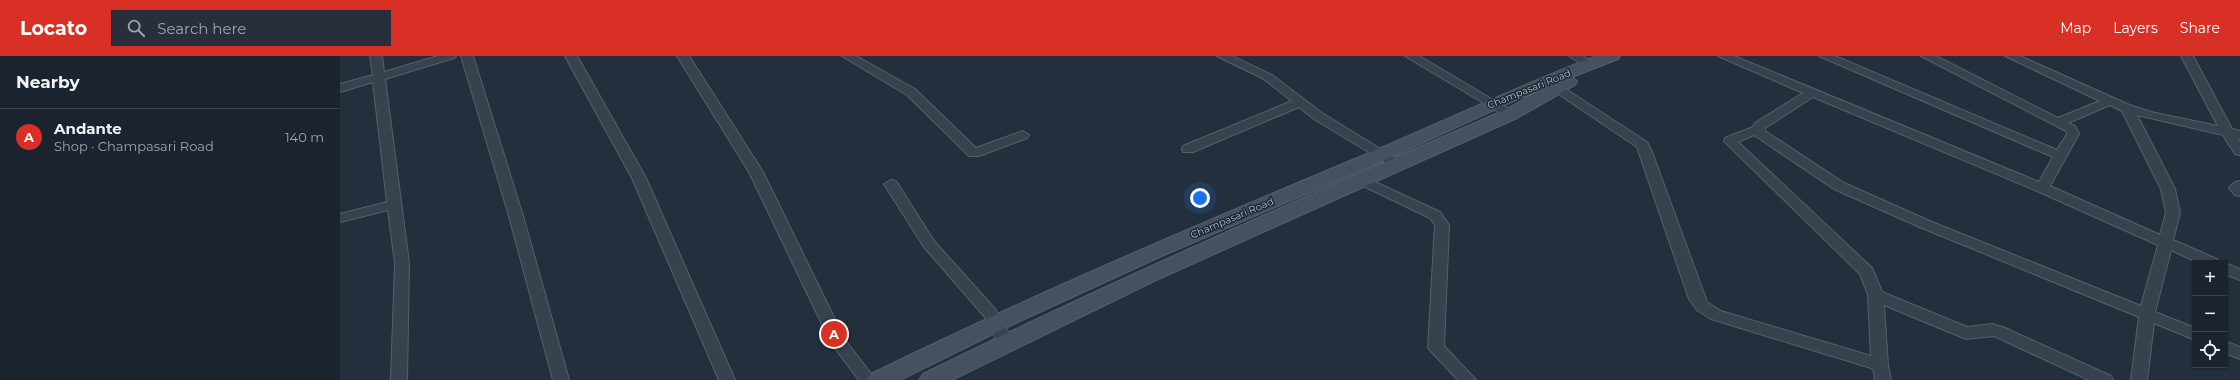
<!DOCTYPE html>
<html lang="en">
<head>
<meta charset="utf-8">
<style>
	body { margin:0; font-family:Montserrat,sans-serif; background:#282f3a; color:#f1f3f6 }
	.controls { position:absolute; right:12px; bottom:12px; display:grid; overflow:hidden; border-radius:0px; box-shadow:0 1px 3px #0004 }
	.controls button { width:36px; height:36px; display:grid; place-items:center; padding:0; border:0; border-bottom:1px solid #39404a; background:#1b232e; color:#f1f3f6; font:20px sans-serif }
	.you { position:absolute; left:860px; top:142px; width:14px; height:14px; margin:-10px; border:3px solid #fff; border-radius:50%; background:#1a73e8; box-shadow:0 0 0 6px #1a73e833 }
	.badge { display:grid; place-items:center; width:26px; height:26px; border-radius:50%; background:#d93025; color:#fff; font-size:13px; font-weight:700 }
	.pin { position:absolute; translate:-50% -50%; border:2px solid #fff; box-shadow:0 1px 4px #0006 }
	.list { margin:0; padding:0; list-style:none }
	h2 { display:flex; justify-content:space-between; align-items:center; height:52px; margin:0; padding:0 16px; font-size:17px }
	h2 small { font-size:13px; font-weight:400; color:#a0a4aa }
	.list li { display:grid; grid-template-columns:26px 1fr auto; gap:12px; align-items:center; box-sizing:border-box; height:56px; padding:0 16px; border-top:1px solid #39404a }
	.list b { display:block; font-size:15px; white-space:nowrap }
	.list p { margin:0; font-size:13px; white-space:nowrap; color:#a0a4aa }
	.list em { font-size:13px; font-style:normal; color:#a0a4aa }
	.icon { flex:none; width:22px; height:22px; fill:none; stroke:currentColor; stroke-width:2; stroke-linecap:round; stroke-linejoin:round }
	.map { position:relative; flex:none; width:1900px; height:324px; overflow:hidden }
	header { display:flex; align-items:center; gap:24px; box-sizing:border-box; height:56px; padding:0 20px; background:#d93025; color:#fff }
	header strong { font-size:19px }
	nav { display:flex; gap:22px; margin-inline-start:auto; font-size:14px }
	.search { width:280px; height:36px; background:#282f3a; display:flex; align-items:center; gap:10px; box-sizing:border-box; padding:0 14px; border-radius:0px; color:#a0a4aa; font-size:15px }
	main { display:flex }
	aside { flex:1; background:#1b232e }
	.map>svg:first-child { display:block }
</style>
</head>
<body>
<header>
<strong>Locato</strong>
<div class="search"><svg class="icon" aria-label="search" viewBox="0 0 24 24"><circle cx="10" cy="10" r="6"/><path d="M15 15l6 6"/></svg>Search here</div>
<nav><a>Map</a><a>Layers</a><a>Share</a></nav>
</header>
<main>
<aside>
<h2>Nearby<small></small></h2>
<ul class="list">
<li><span class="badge">A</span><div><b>Andante</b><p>Shop · Champasari Road</p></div><em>140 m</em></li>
</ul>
</aside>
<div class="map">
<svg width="1900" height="324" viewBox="0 0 1900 324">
	<rect width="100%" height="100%" fill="#242f3e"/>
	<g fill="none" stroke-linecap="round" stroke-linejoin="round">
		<defs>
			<g id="street">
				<polygon points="30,0 42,0 44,16 98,0 116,0 114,2 45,23 69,207 67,324 51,324 55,207 48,154 0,166 0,158 47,146 33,26 0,36 0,28 33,19"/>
				<polygon points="121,0 133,0 183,160 229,324 213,324 169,160"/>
				<polygon points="225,0 237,0 306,122 395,324 379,324 292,122"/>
				<polygon points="337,0 349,0 423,116 505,284 536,324 519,324 491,287 409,116"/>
				<polygon points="502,0 516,0 575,33 636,92 683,75 689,79 687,82 639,100 629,100 567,39"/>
				<polygon points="877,0 892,0 932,19 982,57 1065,108 1058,112 1053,111 974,63 959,51 853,96 843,96 842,93 843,90 952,45 924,23"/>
				<polygon points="1065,0 1079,0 1177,58 1175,61 1167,61"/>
				<polygon points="1229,0 1243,0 1256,9 1254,11 1246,11"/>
				<path d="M1378,0H1394L1699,126L1713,101L1479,0H1495L1717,94L1727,78L1726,75L1581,0H1596L1718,62L1760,45L1665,0H1680L1787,48L1811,56L1878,70L1841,0H1853L1892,73L1900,75V83L1898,82L1900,86V99L1895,98L1883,79L1797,59L1835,133L1840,157L1833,184L1877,203L1879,207H1859L1831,194L1815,256L1855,272V284L1814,267L1807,324H1791L1799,261L1582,172L1494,133L1414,79L1398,86L1532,212L1542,236L1627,271L1652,268L1665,272L1771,320L1773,324H1749L1654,280L1626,283L1544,249L1548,310L1551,324H1535L1534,316L1531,312L1371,263L1357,254L1349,243L1297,91L1211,33L1213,30H1221L1307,86L1312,96L1367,246L1381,255L1531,300L1528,239L1520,218L1384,85L1385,82L1413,71L1415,67L1463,37ZM1473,41L1697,135L1818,189L1801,250L1592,166L1504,127L1425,75V72ZM1770,49L1782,55L1821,133L1826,157L1820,179L1710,130L1739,78L1735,70L1728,67Z"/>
				<polygon points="1022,120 1100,156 1109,169 1104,290 1136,324 1118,324 1088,292 1095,169 1090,162 1017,127 1015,124"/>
				<polygon points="551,124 556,125 594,185 655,253 674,286 672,290 666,292 660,290 644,260 584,191 544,128"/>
				<polygon points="1900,125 1900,140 1895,139 1889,132 1895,126"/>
				<polygon points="1885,207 1900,213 1900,224 1885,218"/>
				<polygon points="1885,285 1900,291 1900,303 1885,297"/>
			</g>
			<path id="secondary" d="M1257,0H1280L1278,3L1232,21L1237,25L1235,29L1177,62L814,225L612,324H579L583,318C774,224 969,139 1165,54L1209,29L1049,102L815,203L663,273L560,324H527L531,318C692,239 857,169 1022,100C1101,67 1177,30 1257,0Z"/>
		</defs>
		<use href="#street" stroke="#565f6c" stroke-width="2"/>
		<use href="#secondary" stroke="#565f6c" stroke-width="2"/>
		<use href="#street" fill="#38414e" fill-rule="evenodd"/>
		<use href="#secondary" fill="#465061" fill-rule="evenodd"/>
	</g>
	<g text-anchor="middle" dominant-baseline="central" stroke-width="3" stroke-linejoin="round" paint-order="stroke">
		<g font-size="10" fill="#b4bcc9" stroke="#1d2633">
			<text transform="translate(1189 33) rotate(-22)">Champasari Road</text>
			<text transform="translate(892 162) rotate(-23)">Champasari Road</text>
		</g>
	</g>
</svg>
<div class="controls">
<button>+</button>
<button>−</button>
<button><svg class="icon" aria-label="locate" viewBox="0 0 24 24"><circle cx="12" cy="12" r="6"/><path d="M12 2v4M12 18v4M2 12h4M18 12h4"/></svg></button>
</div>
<div class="you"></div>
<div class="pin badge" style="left:494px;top:278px">A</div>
</div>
</main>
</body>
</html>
